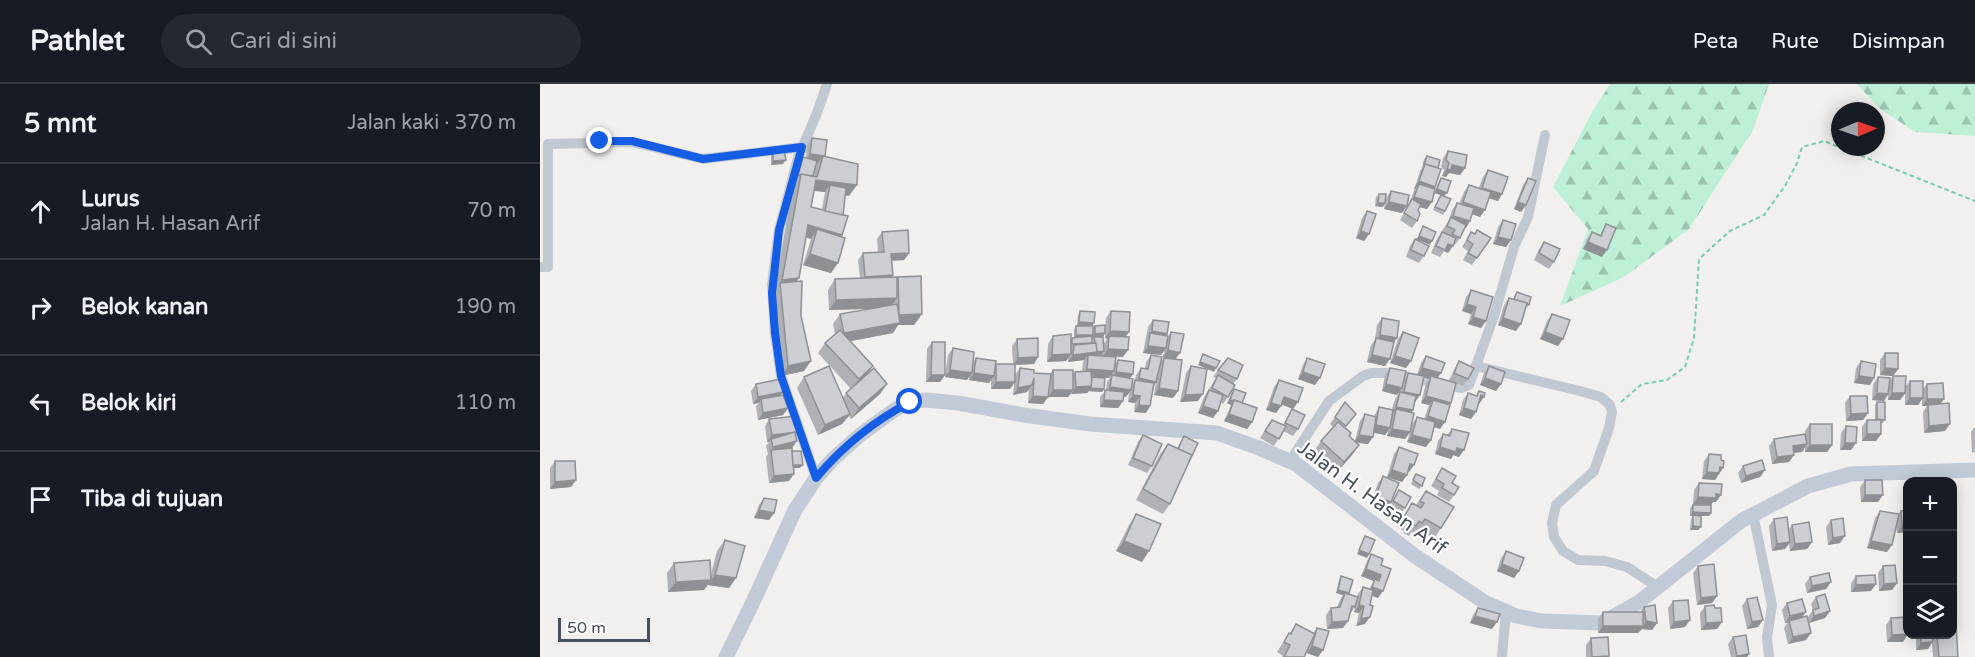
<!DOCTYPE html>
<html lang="id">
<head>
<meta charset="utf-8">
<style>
	body { margin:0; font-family:"Varela Round",sans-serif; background:#242831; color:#f1f3f6 }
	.controls { position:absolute; right:18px; bottom:18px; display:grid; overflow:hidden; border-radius:12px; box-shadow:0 3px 15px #0003 }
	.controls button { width:54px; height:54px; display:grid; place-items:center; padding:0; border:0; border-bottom:2px solid #363941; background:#171b24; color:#f1f3f6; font:30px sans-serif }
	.compass { position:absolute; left:1291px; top:18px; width:54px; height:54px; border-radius:50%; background:#171b24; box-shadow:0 3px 15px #0003; rotate:88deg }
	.scale { position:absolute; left:18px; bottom:15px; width:92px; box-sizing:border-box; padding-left:6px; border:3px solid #47505d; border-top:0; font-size:16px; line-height:21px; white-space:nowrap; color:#47505d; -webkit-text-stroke:4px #fff; paint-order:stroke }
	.stop { position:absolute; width:18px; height:18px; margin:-14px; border:4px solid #165de5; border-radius:50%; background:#fff }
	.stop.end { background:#165de5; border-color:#fff; box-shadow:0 2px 6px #0008 }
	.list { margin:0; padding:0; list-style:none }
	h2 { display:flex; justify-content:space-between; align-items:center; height:78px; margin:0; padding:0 24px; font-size:26px }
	h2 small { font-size:20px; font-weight:400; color:#9ea1a6 }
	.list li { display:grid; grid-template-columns:39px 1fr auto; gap:18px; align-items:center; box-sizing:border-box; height:96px; padding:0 24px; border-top:2px solid #363941 }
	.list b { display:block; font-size:22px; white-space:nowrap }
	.list p { margin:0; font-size:20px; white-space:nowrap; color:#9ea1a6 }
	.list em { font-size:20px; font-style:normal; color:#9ea1a6 }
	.icon { flex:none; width:33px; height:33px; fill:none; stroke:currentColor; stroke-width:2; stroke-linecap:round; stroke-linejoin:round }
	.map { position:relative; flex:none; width:1435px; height:573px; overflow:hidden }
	header { display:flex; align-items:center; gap:36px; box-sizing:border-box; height:84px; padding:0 30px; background:#171b24; border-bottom:2px solid #363941 }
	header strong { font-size:28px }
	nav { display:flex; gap:33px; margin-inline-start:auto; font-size:21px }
	.search { width:420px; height:54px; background:#242831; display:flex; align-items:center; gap:15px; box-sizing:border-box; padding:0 21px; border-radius:33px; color:#9ea1a6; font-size:22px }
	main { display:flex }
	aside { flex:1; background:#171b24 }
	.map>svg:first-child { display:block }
</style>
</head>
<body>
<header>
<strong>Pathlet</strong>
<div class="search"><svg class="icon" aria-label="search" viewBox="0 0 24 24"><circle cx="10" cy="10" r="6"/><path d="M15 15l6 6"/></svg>Cari di sini</div>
<nav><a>Peta</a><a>Rute</a><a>Disimpan</a></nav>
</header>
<main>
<aside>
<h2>5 mnt<small>Jalan kaki · 370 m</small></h2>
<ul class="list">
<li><svg class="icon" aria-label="ahead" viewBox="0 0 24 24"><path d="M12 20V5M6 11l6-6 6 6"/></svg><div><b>Lurus</b><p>Jalan H. Hasan Arif</p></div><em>70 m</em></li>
<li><svg class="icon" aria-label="right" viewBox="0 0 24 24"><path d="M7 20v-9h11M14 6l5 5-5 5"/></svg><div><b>Belok kanan</b></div><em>190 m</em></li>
<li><svg class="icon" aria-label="left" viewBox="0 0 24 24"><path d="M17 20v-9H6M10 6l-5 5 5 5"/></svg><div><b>Belok kiri</b></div><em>110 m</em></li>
<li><svg class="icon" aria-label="arrive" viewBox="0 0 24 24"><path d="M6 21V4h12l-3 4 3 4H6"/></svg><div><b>Tiba di tujuan</b></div></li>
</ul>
</aside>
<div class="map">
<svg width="1435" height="573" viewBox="0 0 1435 573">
	<defs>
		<pattern id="forest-firs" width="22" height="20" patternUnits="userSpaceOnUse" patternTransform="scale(1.5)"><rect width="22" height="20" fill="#bdf0d6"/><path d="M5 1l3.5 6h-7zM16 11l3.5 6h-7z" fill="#9bc5b1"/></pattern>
	</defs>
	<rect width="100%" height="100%" fill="#f2efef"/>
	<g fill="url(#forest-firs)">
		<polygon points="1070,0 1229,0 1213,46 1149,145 1084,193 1020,222 1048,145 1013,103 1052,28"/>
		<polygon points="1317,0 1435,0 1435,52 1375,48 1339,24"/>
	</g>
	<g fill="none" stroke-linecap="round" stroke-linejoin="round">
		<polyline stroke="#74cfab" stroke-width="2" stroke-dasharray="4.5 3" stroke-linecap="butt" points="1081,318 1102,300 1127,296 1145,283 1154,254 1159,175 1190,147 1224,131 1245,102 1257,79 1262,63 1284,57 1435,117"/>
		<g stroke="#c0c8d1" stroke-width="10">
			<polyline points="0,183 8,183 8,60 92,58 163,75 263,63"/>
			<polyline points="936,282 1040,307 1061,313 1070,321 1072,328 1069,344 1054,387 1016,421 1012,439 1014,453 1023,467 1038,476 1065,477 1087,483 1118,503"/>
			<polyline points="750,377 789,317 823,292 831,289 848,289 922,304 929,301 954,232 974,163 988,133 1005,51"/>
			<polyline points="276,394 241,292 235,249 232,201 239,146 258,74 277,29 287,0"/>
			<polyline points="1213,430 1232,521 1227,553 1229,573"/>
			<polyline points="962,573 966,527"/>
		</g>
		<polyline stroke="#c2cad8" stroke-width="15" points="186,573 213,518 255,426 276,394 293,375 320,351 353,327 370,317 386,316 418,319 484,331 550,340 677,349 719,364 756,380 875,472 946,519 976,532 1002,537 1062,539 1099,518 1201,437 1268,402 1311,390 1435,386"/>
	</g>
	<g fill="#afb1b6" fill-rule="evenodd">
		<path d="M272,54L309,112L305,111L302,151L291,189L263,181L271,155L266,153L259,194L256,197L261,232L264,287L241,292L232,209L235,206L253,99L258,80L263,73L266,74L267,61ZM274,107L285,108L282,126L271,123Z"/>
		<polygon points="908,67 925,84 920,91 909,89 906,93 902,92 904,86 901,83 903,74"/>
		<polygon points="233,68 243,80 231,81 231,71"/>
		<polygon points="887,72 894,104 887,125 879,123 878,126 877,137 872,144 860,136 870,119 880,87 882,84 884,75"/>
		<polygon points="948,86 962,110 958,117 949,114 940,133 932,130 920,154 915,161 914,160 908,169 904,167 900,173 891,169 897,155 909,136 912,126 917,119 919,120 924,108 929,101 939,104 943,93"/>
		<polygon points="901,94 907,109 904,112 905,127 903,131 893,126 901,111 894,109 899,97"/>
		<polygon points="988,94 986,121 981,128 974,125 983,101"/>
		<polygon points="851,107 862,129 844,125 845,119 843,123 835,122 836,113 839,110 845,119 846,114"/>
		<polygon points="827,127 829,150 824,157 816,154 822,134"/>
		<polygon points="963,136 971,156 966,163 953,160 958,143"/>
		<polygon points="1066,140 1062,173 1043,165 1047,155 1052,148 1060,151"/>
		<polygon points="342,148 369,169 364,176 351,177 351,193 357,195 358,193 382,230 374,241 358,241 353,249 310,257 328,290 347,300 340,310 311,335 309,332 302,340 278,351 257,304 264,293 302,314 311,305 278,269 285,259 295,250 293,240 300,230 329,225 289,226 288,206 295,195 320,194 318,176 323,169 338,169 337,155"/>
		<polygon points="931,148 935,150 951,154 932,181 923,176 928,167 922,163"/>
		<polygon points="875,155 884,172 879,179 866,173 870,162"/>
		<polygon points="1004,158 1014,178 1009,185 994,176 999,165"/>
		<polygon points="931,206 946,237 941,244 928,240 931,230 922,227 926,213"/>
		<polygon points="977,208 989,221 986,224 976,247 958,241 964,221 969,214 973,215"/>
		<polygon points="540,227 554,239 552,242 537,242 538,231"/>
		<path d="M571,227L586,253L583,273L565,272L575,280L578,276L593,290L590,294L591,301L595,297L596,291L601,284H605L606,278L611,271L621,278L624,274H625L623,273L624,267L621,271L603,269L608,243L613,236L626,252L628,253L631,248L636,275L638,307L633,314L614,311L616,298L614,302L610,322L606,329L594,328L595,319L588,318L589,308L586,313H584L583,317L578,324L560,323V313L566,306L567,298L572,291L569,294H565L564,305L562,308L549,307L547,309L531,310L528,313H508L503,320L488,319L489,306L487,308L473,311L474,299L470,305H451V296L449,299L429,296V292L427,296L405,293L408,271L413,264L433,278L436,274L455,282L456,280H473L472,262L477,255L498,273L494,280L475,281V291L480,284L494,289L510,290L513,286L533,291L535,288H542L543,278L544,276L528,278V274L526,277L507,278L508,260L513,252L531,254H534V246L536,242L553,244L555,242L565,246L566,234ZM565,250V254L567,255L564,259L563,253Z"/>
		<polygon points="1012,230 1018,262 1000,255 1007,237"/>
		<polygon points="842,234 853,258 845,282 827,278 831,261 835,256 837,241"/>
		<polygon points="863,248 871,277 866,284 850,279 858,255"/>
		<polygon points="392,258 405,291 400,298 386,298 387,265"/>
		<polygon points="1345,269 1358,285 1353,292 1340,291 1340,276"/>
		<polygon points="886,272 898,294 909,321 900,345 894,343 891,356 886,363 867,358 872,340 877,333 884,335 889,321 881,319 886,299 889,295 884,293 871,329 870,348 865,355 847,352 848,347 845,351 834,349 828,360 817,359 819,361 812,371 797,388 774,367 781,357 793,343 790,340 805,318 816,330 805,344 809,352 815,357 820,337 825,330 834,332 839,323 852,325 855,315 860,308 861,304 857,311 842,307 845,291 850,284 864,296 868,289 877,291 881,279"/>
		<polygon points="767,274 775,301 758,295 763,281"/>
		<polygon points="919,277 928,295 923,302 909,296 915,284"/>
		<polygon points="1321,277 1330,301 1314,299 1316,284"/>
		<polygon points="651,282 658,317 640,318 646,289"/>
		<polygon points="949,282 961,300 956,307 940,301 944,289"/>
		<polygon points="678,286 697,295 693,300 688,313 683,320 681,318 673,334 658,329 664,313 676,294 673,293"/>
		<polygon points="1353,292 1365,303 1370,297 1383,305 1387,300 1404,315 1400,320 1405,347 1384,349 1383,328 1387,322 1382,322 1382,314 1378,321 1365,321 1365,310 1360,316 1348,316 1348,311 1344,317 1332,316 1333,300 1338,293 1350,296"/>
		<polygon points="739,296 758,318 753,325 742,320 736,329 726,326 734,303"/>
		<polygon points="216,300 241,312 248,324 243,331 218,336 216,322 219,319 213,320 211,307"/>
		<polygon points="694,305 712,338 707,345 684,337 691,321 687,319 692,308"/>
		<polygon points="939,307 944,313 938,319 931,335 919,331 923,316 928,309 936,312"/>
		<polygon points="1310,312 1328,329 1323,336 1306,337 1305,319"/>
		<polygon points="1337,318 1345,336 1343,339 1341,339 1341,350 1336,357 1322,357 1322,343 1327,336 1335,336 1335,321"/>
		<polygon points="752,325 758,345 753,352 743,347 734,362 720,354 732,336 743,341"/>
		<polygon points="229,335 255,351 252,364 252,367 260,384 254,384 249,397 229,399 226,373 228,370 226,362 229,358 227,358 225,342"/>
		<polygon points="1270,340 1292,361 1287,368 1265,368 1265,363 1262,368 1254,369 1254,371 1249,378 1232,380 1229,362 1234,355 1265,350 1265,347"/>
		<polygon points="1306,342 1311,366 1300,366 1301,349"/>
		<polygon points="1435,343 1435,368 1432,369 1431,348"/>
		<polygon points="912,345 919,373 913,371 911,375 895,370 898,357 903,350 907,351"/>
		<polygon points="603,351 612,382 607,389 588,381 598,358"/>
		<polygon points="644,352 652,372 630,420 623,430 596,416 620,370 628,360 637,364"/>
		<polygon points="859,363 869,388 868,388 862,398 847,393 854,370"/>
		<polygon points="1169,370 1181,376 1183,384 1175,396 1162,395 1164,377"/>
		<polygon points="15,377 36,396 31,403 10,405 10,384"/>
		<polygon points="1203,382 1225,386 1220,393 1201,399 1198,389"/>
		<polygon points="902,384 912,399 914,411 909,418 897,411 899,407 891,402"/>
		<polygon points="876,390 882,402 879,405 871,400"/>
		<polygon points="843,392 851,418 846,425 831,419 838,399"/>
		<polygon points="1325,396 1338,418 1321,418 1320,403"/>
		<polygon points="1159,399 1176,418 1173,418 1171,421 1171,429 1169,432 1161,432 1158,446 1150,446 1151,435 1153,432 1150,432 1150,424 1153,420 1154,406"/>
		<polygon points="859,406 865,424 860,431 848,424"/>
		<polygon points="886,407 901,444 894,455 878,445 875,450 872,448 869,452 863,449 864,447 857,443 872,419 876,421"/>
		<polygon points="224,414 234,429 229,436 214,434 219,421"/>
		<polygon points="1340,427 1358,430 1361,427 1368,448 1357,449 1356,442 1347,468 1327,464 1335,434"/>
		<polygon points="596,430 602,478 576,467 589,441"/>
		<polygon points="1234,435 1249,445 1252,441 1272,458 1267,465 1250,467 1249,460 1245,465 1232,467 1229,442"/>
		<polygon points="1291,436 1300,459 1288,461 1286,443"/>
		<polygon points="185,456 196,494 189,504 168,501 168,500 164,506 128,508 127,489 134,479 171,490 177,467"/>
		<polygon points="966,467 979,487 974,494 957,487 961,474"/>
		<polygon points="831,470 841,481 838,514 832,511 825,540 816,542 819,529 814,528 815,523 810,530 803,544 787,545 786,531 791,524 797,523 800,516 803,511 796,509 799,496 801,492 809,509 808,510 817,513 818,510 823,503 829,505 834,497 821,492 827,477"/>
		<polygon points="1158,482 1177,512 1172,519 1157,521 1153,489"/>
		<polygon points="1343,482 1357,499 1352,506 1339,507 1338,489"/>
		<polygon points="1316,492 1331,507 1311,508 1311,499"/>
		<polygon points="1270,493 1291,498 1286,505 1267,509 1265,500"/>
		<polygon points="1276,513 1290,527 1285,534 1269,539 1268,533 1273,526 1271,520"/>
		<polygon points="1207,515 1218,543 1207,545 1202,522"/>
		<polygon points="1133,517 1145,543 1130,545 1128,524"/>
		<polygon points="1247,519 1262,533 1266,556 1248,560 1244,544 1247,539 1245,539 1242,526"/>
		<polygon points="1165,522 1175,524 1177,545 1161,546 1160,529"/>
		<polygon points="1104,523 1117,539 1112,546 1102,545 1098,549 1058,549 1058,535 1063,528 1100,528"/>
		<polygon points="938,524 952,545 930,539 933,531"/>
		<polygon points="1351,534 1363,558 1347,558 1346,541"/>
		<polygon points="756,540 773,549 777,544 783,566 778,573 767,569 768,564 764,573 742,573 743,572 737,568 749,549 750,549"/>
		<polygon points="1376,550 1413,550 1418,573 1393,573 1392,559 1388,565 1376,566"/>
		<polygon points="1193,553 1209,570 1207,573 1191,573 1188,560"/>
		<polygon points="1051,554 1069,572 1069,573 1046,573 1046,561"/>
	</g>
	<g fill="#8f9094">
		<polygon points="270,70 283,72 278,79 265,77"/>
		<polygon points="246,76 243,80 231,81 233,77"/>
		<polygon points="912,81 925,84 920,91 909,89 906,93 902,92 907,85"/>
		<polygon points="276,96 317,101 309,112 289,109 290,101 285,108 269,106"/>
		<polygon points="879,97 895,103 890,110 879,100 875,105 874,104"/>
		<polygon points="942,104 962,110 958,117 937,111"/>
		<polygon points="897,105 907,109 904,112 894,109"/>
		<polygon points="874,113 892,118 887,125 869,120"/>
		<polygon points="849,118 867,122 862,129 844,125"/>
		<polygon points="923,118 945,126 940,133 918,125"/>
		<polygon points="978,118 986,121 981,128 974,125"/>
		<polygon points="838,119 845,119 843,123 835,122"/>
		<polygon points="913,132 930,137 926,144 908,139"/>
		<polygon points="268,141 302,151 295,161 277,145 271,155 261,152"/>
		<polygon points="821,147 829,150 824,157 816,154"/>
		<polygon points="879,152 892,157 890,161 876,155"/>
		<polygon points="958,153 971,156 966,163 953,160"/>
		<polygon points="1048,158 1067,166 1062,173 1043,165"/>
		<polygon points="908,160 913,162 908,169 904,167"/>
		<polygon points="369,169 364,176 346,177 351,170"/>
		<polygon points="270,170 298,179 291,189 263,181"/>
		<polygon points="353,191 348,198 320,200 325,193"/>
		<polygon points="259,194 252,204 240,199 242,196"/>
		<polygon points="357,214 350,224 289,226 296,216"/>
		<polygon points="927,220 936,223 931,230 922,227"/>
		<polygon points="382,230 374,241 358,241 353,249 296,260 304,249 359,231"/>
		<polygon points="933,233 946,237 941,244 928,240"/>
		<polygon points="963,234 981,240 976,247 958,241"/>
		<polygon points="539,238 554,239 552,242 537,242"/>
		<polygon points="570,247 589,248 584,255 569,252 567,255 565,254"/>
		<polygon points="612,247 627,250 622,257 610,249 607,254"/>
		<polygon points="1005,248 1023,255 1018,262 1000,255"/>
		<polygon points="565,249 563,253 553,253 555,250"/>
		<polygon points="536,251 553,251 550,255 534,255"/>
		<polygon points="840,251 857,254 852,261 835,258"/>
		<polygon points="608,262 626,264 621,271 603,269"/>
		<polygon points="568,265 588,266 583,273 563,272"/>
		<polygon points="628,266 640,269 635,276 623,273"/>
		<polygon points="564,267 561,271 548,271 544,276 528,278 533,271"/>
		<polygon points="531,270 526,277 507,278 512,271"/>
		<polygon points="832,271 850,275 845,282 827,278"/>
		<polygon points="855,272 871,277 866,284 850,279"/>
		<polygon points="498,273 494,280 473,281 478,274"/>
		<polygon points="271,277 264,287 241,292 248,282"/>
		<polygon points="660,278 676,284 674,288 658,281"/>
		<polygon points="333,282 326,292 312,306 319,295"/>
		<polygon points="882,284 901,289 896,296 891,292 889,295 877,291"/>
		<polygon points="1345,284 1358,285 1353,292 1340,291"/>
		<polygon points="547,285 574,287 569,294 542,292"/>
		<polygon points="410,286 432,289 427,296 405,293"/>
		<polygon points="576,288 593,290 588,297 572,295"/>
		<polygon points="763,288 780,294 775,301 758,295"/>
		<polygon points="434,289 454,292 449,299 429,296"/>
		<polygon points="391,291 405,291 400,298 386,298"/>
		<polygon points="1319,292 1334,294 1330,301 1314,299"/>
		<polygon points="599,294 616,298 611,305 594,301"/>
		<polygon points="945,294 961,300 956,307 940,301"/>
		<polygon points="456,298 475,298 470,305 451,305"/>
		<polygon points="347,300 340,310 311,335 319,324"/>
		<polygon points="846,300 862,304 857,311 842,307"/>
		<polygon points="492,301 487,308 473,311 478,304"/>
		<polygon points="552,302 564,305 562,308 549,307 547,309 531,310 536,303"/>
		<polygon points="570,303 591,306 586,313 565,310"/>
		<polygon points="619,304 638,307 633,314 614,311"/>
		<polygon points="513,306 533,306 528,313 508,313"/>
		<polygon points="243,308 238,315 221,315 219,319 213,320 218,313"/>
		<polygon points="864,308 880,311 875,318 859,315"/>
		<polygon points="1337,309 1348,310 1344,317 1332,316"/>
		<polygon points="1352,309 1365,309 1360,316 1348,316"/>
		<polygon points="663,310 658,317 640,318 645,311"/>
		<polygon points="593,311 600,312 595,319 588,318"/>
		<polygon points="941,311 944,313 939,320 936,318"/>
		<polygon points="493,312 508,313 503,320 488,319"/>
		<polygon points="886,312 911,319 906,326 893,316 889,321 881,319"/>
		<polygon points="744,313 758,318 753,325 740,320"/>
		<polygon points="1370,314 1383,314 1378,321 1365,321"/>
		<polygon points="1387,315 1404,315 1399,322 1388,321 1387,322 1382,322"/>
		<polygon points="564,316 583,317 578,324 560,323"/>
		<polygon points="690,316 693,317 691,321 687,319"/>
		<polygon points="731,319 741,322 736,329 726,326"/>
		<polygon points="599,321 610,322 606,329 594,328"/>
		<polygon points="663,322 678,327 673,334 658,329"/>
		<polygon points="856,323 873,326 868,333 856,325 852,330 851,330"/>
		<polygon points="248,324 243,331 218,336 223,329"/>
		<polygon points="924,324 936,328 931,335 919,331"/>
		<polygon points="1328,329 1323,336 1306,337 1311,330"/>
		<polygon points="310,330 302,340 278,351 285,341"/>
		<polygon points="689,330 712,338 707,345 684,337"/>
		<polygon points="888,332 905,338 900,345 883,339"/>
		<polygon points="1410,340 1405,347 1384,349 1389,342"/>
		<polygon points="836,341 850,344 845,351 831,348"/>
		<polygon points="852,345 870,348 865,355 847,352"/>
		<polygon points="258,348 253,355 231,355 229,358 227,358 232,351"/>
		<polygon points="1327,350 1341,350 1336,357 1322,357"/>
		<polygon points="819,351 833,353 828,360 814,358"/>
		<polygon points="872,351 891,356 886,363 867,358"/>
		<polygon points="257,357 252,364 231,366 233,363"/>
		<polygon points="1305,359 1316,359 1311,366 1300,366"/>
		<polygon points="1267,360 1262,368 1248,369 1253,362"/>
		<polygon points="819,361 812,371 797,388 804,378"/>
		<polygon points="1270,361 1292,361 1287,368 1265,368"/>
		<polygon points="900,363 917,364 924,366 919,373 913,371 911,375 895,370"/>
		<polygon points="1254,371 1249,378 1232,380 1237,373"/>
		<polygon points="870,380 874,381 869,388 865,387"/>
		<polygon points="253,381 263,381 260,384 251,384"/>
		<polygon points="1180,383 1183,384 1175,396 1162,395 1167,388"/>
		<polygon points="852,386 867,391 862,398 847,393"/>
		<polygon points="1225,386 1220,393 1201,399 1206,392"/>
		<polygon points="254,390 249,397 229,399 234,392"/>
		<polygon points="36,396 31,403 10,405 15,398"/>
		<polygon points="1176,410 1181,411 1176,418 1173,418 1171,421 1153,420 1158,413"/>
		<polygon points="1325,411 1343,411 1338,418 1321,418"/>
		<polygon points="836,412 851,418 846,425 831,419"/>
		<polygon points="219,426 234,429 229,436 214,434"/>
		<polygon points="1153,428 1171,429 1169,432 1150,432"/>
		<polygon points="1368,441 1368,448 1357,449 1362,442"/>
		<polygon points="1153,442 1161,443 1158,446 1150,446"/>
		<polygon points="1305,452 1300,459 1288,461 1293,454"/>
		<polygon points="584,457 609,467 602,478 576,467"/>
		<polygon points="1331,457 1352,461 1347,468 1327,464"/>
		<polygon points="1250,458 1245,465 1232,467 1237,460"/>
		<polygon points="1272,458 1267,465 1250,467 1255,460"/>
		<polygon points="819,466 829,470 827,474 817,470"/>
		<polygon points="962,480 979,487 974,494 957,487"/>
		<polygon points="826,485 841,491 836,498 821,492"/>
		<polygon points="175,491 196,494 189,504 168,501"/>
		<polygon points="171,496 164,506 128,508 136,498"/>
		<polygon points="1291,498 1286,505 1267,509 1272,502"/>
		<polygon points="1357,499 1352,506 1339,507 1344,500"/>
		<polygon points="1336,500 1331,507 1311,508 1316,501"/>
		<polygon points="832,503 843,507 838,514 827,510"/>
		<polygon points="798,506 809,509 807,512 805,509 803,511 796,509"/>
		<polygon points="1177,512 1172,519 1157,521 1161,514"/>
		<polygon points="819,521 824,522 819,529 814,528"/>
		<polygon points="1290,527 1285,534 1269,539 1274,532"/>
		<polygon points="1266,528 1261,535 1249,537 1247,539 1245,539 1250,532"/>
		<polygon points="935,532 957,538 952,545 930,539"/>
		<polygon points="830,533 825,540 816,542 821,535"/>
		<polygon points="1150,536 1145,543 1130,545 1134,538"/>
		<polygon points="1223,536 1218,543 1207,545 1212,538"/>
		<polygon points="808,537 803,544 787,545 792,538"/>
		<polygon points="1106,537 1117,539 1112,546 1102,545 1098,549 1058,549 1063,542 1103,542"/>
		<polygon points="1182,538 1177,545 1161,546 1166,539"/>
		<polygon points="1271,549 1266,556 1248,560 1253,553"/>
		<polygon points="1368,550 1363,558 1347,558 1352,551"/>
		<polygon points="1392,558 1388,565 1376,566 1381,559"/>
		<polygon points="772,562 783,566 778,573 767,569"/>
		<polygon points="1209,570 1207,573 1196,573 1197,572"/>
	</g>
	<g fill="#ccced4" stroke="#8f9094" stroke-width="1.5">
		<polygon points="272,54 287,56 285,72 270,70"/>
		<polygon points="244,66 246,76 233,77 233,68"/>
		<polygon points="908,67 927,71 925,84 912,81 911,86 907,85 909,79 906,76"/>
		<polygon points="283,72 318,80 317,101 276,96 271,123 308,132 302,151 268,141 259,194 242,196 261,90 277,93"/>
		<polygon points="887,72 900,76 898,84 885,80 884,81"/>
		<polygon points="263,73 277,77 273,92 261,90 258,92"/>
		<polygon points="885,80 901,85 895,103 879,97"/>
		<polygon points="948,86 968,93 962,110 942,104"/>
		<polygon points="901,94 911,97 907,109 897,105"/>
		<polygon points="988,94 996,97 986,121 978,118"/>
		<polygon points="879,100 895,105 892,118 874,113"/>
		<polygon points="290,101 306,104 303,131 285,127"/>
		<polygon points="929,101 951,108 945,126 923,118"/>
		<polygon points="851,107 869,111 867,122 849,118"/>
		<polygon points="839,110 846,110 845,119 838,119"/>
		<polygon points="901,111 911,115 905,127 895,123"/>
		<polygon points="872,115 881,120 878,126 880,130 877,137 864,129"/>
		<polygon points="917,119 934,124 930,137 913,132"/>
		<polygon points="827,127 836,130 829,150 821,147"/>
		<polygon points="911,133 926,141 920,154 912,150 915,146 907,142"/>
		<polygon points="963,136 976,140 971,156 958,153"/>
		<polygon points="1066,140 1076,144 1067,166 1048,158 1052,148 1061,152"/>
		<polygon points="883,142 896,148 892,157 879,152"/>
		<polygon points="277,145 305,154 298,179 270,170"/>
		<polygon points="368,146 369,169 351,170 353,191 325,193 323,169 344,168 342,148"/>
		<polygon points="937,146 951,154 937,174 928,169 933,160 927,156 931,148 935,150"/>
		<polygon points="902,148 916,154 913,162 908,160 905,166 896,162"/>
		<polygon points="875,155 889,162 884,172 871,166"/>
		<polygon points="1004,158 1020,165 1014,178 999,169"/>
		<polygon points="381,192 382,230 359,231 358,193"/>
		<polygon points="357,193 357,214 296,216 295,195"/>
		<polygon points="262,197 261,232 271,277 248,282 240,199"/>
		<polygon points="931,206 953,213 946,237 933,233 936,223 927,220"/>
		<polygon points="977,208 991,213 989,221 987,220 987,219 974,215"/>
		<polygon points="969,214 987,219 981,240 963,234"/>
		<polygon points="357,220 360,239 304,249 300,230"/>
		<polygon points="540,227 555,228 554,239 539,238"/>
		<polygon points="571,227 590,228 589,248 570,247"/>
		<polygon points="1012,230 1030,236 1023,255 1005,248"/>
		<polygon points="842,234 859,237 857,254 840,251"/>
		<polygon points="613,236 629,238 627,250 612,247"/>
		<polygon points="565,241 565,249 555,250 555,242"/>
		<rect x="536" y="242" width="17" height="9"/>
		<polygon points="300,246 333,282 319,295 285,259"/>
		<polygon points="631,248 644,250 640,269 628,266"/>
		<polygon points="863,248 879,254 871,277 855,272"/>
		<polygon points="610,249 628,252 626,264 608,262"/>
		<polygon points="531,250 531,270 512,271 513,252"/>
		<polygon points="552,252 552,259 532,260 532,254"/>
		<polygon points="569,252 589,253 588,266 568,265"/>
		<polygon points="554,253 563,253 564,267 557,268"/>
		<polygon points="498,254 498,273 478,274 477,255"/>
		<polygon points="836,254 854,258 850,275 832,271"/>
		<polygon points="392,258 405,258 405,291 391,291"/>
		<polygon points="556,259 557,268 533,271 534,261"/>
		<polygon points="413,264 434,268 432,289 410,286"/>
		<polygon points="1345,269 1358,269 1358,285 1345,284"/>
		<polygon points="663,270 680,277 676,284 660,278"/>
		<polygon points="548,271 576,273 574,287 547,285"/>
		<polygon points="611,271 622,273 616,298 599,294 601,284 608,285"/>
		<polygon points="886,272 905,279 901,289 882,284"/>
		<polygon points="436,274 456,277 454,292 434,289"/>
		<polygon points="624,274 642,276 638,307 619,304"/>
		<polygon points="688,274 703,281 697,295 678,286"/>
		<polygon points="767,274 785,280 780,294 763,288"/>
		<polygon points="578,276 594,278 593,290 576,288"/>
		<polygon points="919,277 934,284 928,295 914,289"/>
		<polygon points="1321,277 1336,280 1334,294 1319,292"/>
		<rect x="456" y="280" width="19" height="18"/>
		<polygon points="289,282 310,330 285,341 264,293"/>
		<polygon points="651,282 667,285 663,310 645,311"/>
		<polygon points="949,282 965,288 961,300 945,294"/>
		<polygon points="334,284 347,300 319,324 306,309"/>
		<polygon points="480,284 494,286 494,289 511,290 508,313 493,312 494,294 492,301 478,304"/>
		<polygon points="850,284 866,287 862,304 846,300"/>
		<rect x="513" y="286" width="20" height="20"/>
		<polygon points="551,287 552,302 536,303 535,288"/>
		<polygon points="868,289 884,292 880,311 864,308"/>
		<polygon points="572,291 593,295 591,306 570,303"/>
		<polygon points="678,291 695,301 688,313 672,304"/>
		<polygon points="891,292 916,299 911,319 886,312"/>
		<polygon points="1353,292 1366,292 1365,309 1352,309"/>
		<polygon points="552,293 565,294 564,305 551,304"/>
		<polygon points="1338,293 1350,294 1348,310 1337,309"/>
		<polygon points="241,295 243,308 218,313 216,300"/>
		<polygon points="595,296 614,299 610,322 599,321 600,312 593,311"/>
		<polygon points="739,296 763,304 758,318 744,313 741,322 731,319"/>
		<rect x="1370" y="297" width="13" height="17"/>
		<polygon points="1403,299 1404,315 1387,315 1387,300"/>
		<polygon points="694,305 706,309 702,319 694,316 694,317 690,316"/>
		<polygon points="565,306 584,308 583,317 564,316"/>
		<polygon points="669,306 683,311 678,327 663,322"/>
		<polygon points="939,307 945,309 944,313 941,311 936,328 924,324 928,309 937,312"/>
		<polygon points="860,308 876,312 873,326 856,323"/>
		<polygon points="243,311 248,324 223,329 221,315"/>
		<polygon points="1310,312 1327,312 1328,329 1311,330"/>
		<polygon points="694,316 717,324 712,338 689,330"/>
		<polygon points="893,316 910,321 905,338 888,332"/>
		<polygon points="805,318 816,330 806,342 795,333"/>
		<polygon points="1337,318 1345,318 1345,336 1337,335"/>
		<polygon points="1409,319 1410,340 1389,342 1388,321"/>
		<polygon points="839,323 853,326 850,344 836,341"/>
		<polygon points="752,325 765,331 758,345 745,339"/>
		<polygon points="856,325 874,329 870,348 852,345"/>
		<polygon points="825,330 836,333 833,353 819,351"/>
		<polygon points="256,332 258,348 232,351 229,335"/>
		<polygon points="877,333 895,338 891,356 872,351"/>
		<polygon points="732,336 746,342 739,355 725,347"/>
		<rect x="1327" y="336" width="14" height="14"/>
		<polygon points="798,338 811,349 809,352 819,361 804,378 781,357"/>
		<rect x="1270" y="340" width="22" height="21"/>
		<polygon points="1306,342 1317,343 1316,359 1305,359"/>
		<polygon points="912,345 929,349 924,366 917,364 916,368 900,363 903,350 910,352"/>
		<polygon points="255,348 257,357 233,363 231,355"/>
		<polygon points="1265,350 1267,360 1253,362 1254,371 1237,373 1234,355"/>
		<polygon points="603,351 622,360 612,382 593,374"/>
		<polygon points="644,352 658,359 652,372 652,371 638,365"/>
		<polygon points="628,360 652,371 630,420 603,405"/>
		<polygon points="859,363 878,370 874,381 870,380 867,391 852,386"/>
		<polygon points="252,364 254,390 234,392 231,366"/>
		<polygon points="252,367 261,367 263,381 253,381"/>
		<polygon points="1169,370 1181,371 1181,376 1184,377 1183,384 1180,383 1179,389 1167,388"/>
		<polygon points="1222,376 1225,386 1206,392 1203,382"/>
		<polygon points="15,377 35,377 36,396 15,398"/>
		<polygon points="902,384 916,392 912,399 919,403 914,411 902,404 904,400 896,395"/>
		<polygon points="876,390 885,394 882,402 873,396"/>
		<polygon points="843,392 859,399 851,418 836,412"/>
		<polygon points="1325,396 1342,396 1343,411 1325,411"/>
		<polygon points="1159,399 1182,400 1181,411 1176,410 1176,414 1158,413"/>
		<polygon points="859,406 871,413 865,424 853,417"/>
		<polygon points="886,407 914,423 901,444 885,435 882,439 879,437 876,442 870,438 871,437 864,433 872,419 881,424 884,419 880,417"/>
		<polygon points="224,414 237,416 234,429 219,426"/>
		<polygon points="1153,421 1171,421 1171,429 1153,428"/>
		<polygon points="1368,426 1368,441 1362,442 1361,427"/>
		<polygon points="1340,427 1359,430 1352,461 1331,457"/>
		<polygon points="596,430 621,440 609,467 584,457"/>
		<polygon points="1153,431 1161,432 1161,443 1153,442"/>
		<polygon points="1247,433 1250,458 1237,460 1234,435"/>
		<polygon points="1303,434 1305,452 1293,454 1291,436"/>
		<polygon points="1269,438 1272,458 1255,460 1252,441"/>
		<polygon points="825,452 835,456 829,470 819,466"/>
		<polygon points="185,456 205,462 196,494 175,491"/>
		<polygon points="966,467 984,474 979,487 962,480"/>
		<polygon points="831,470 843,475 841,481 851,485 843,507 832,503 835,495 839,497 841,491 826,485"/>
		<polygon points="170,476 171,496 136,498 134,479"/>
		<polygon points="1174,480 1177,512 1161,514 1158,482"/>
		<polygon points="1355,481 1357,499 1344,500 1343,482"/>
		<polygon points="1289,489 1291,498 1272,502 1270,493"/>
		<polygon points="1335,491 1336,500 1316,501 1316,492"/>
		<polygon points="801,492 813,496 809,509 798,506"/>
		<polygon points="823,503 833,506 830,521 833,522 830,533 821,535 824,522 819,521"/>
		<polygon points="805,509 818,513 815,523 812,522 808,537 792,538 791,524 800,523"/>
		<polygon points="1285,510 1290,527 1274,532 1273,526 1279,524 1276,513"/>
		<polygon points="1217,513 1223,536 1212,538 1207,515"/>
		<polygon points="1262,515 1266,528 1250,532 1247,519"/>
		<polygon points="1148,516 1150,536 1134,538 1133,517"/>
		<polygon points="1115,521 1117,539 1106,537 1104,523"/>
		<polygon points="1174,521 1175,524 1181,524 1182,538 1166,539 1165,522"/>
		<polygon points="938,524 960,530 957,538 935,532"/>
		<rect x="1063" y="528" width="40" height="14"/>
		<polygon points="1267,532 1271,549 1253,553 1249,537"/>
		<polygon points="1367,533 1368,550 1352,551 1351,534"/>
		<polygon points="756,540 775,550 764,573 744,573 750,561 744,558 749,549 751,550"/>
		<polygon points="1413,541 1416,541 1418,573 1399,573 1397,550 1413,550"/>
		<polygon points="777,544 789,547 783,566 772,562"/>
		<polygon points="1381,550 1394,550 1392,558 1381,559"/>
		<polygon points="1206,551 1209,570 1197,572 1193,553"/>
		<polygon points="1068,553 1069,572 1052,573 1051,554"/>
	</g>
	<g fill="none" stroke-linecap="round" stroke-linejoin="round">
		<path stroke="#165de5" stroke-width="8" d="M60,57H92L163,75L262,63L239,146L232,209L235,249L241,292L276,394C302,363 334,337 370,318"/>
	</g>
	<g text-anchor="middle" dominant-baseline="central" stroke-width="4.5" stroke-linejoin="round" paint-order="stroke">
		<g font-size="20" fill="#47505d" stroke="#fff">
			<text transform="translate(832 414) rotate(36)">Jalan H. Hasan Arif</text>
		</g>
	</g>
</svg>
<div class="controls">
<button>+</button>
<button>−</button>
<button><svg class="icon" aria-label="layers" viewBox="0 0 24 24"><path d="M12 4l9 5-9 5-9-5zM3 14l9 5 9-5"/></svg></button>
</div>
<svg class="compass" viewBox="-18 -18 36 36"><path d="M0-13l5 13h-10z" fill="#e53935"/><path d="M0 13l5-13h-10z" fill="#9ea1a6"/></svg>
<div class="scale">50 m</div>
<div class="stop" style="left:370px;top:318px"></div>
<div class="stop end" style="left:60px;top:57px"></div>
</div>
</main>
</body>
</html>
